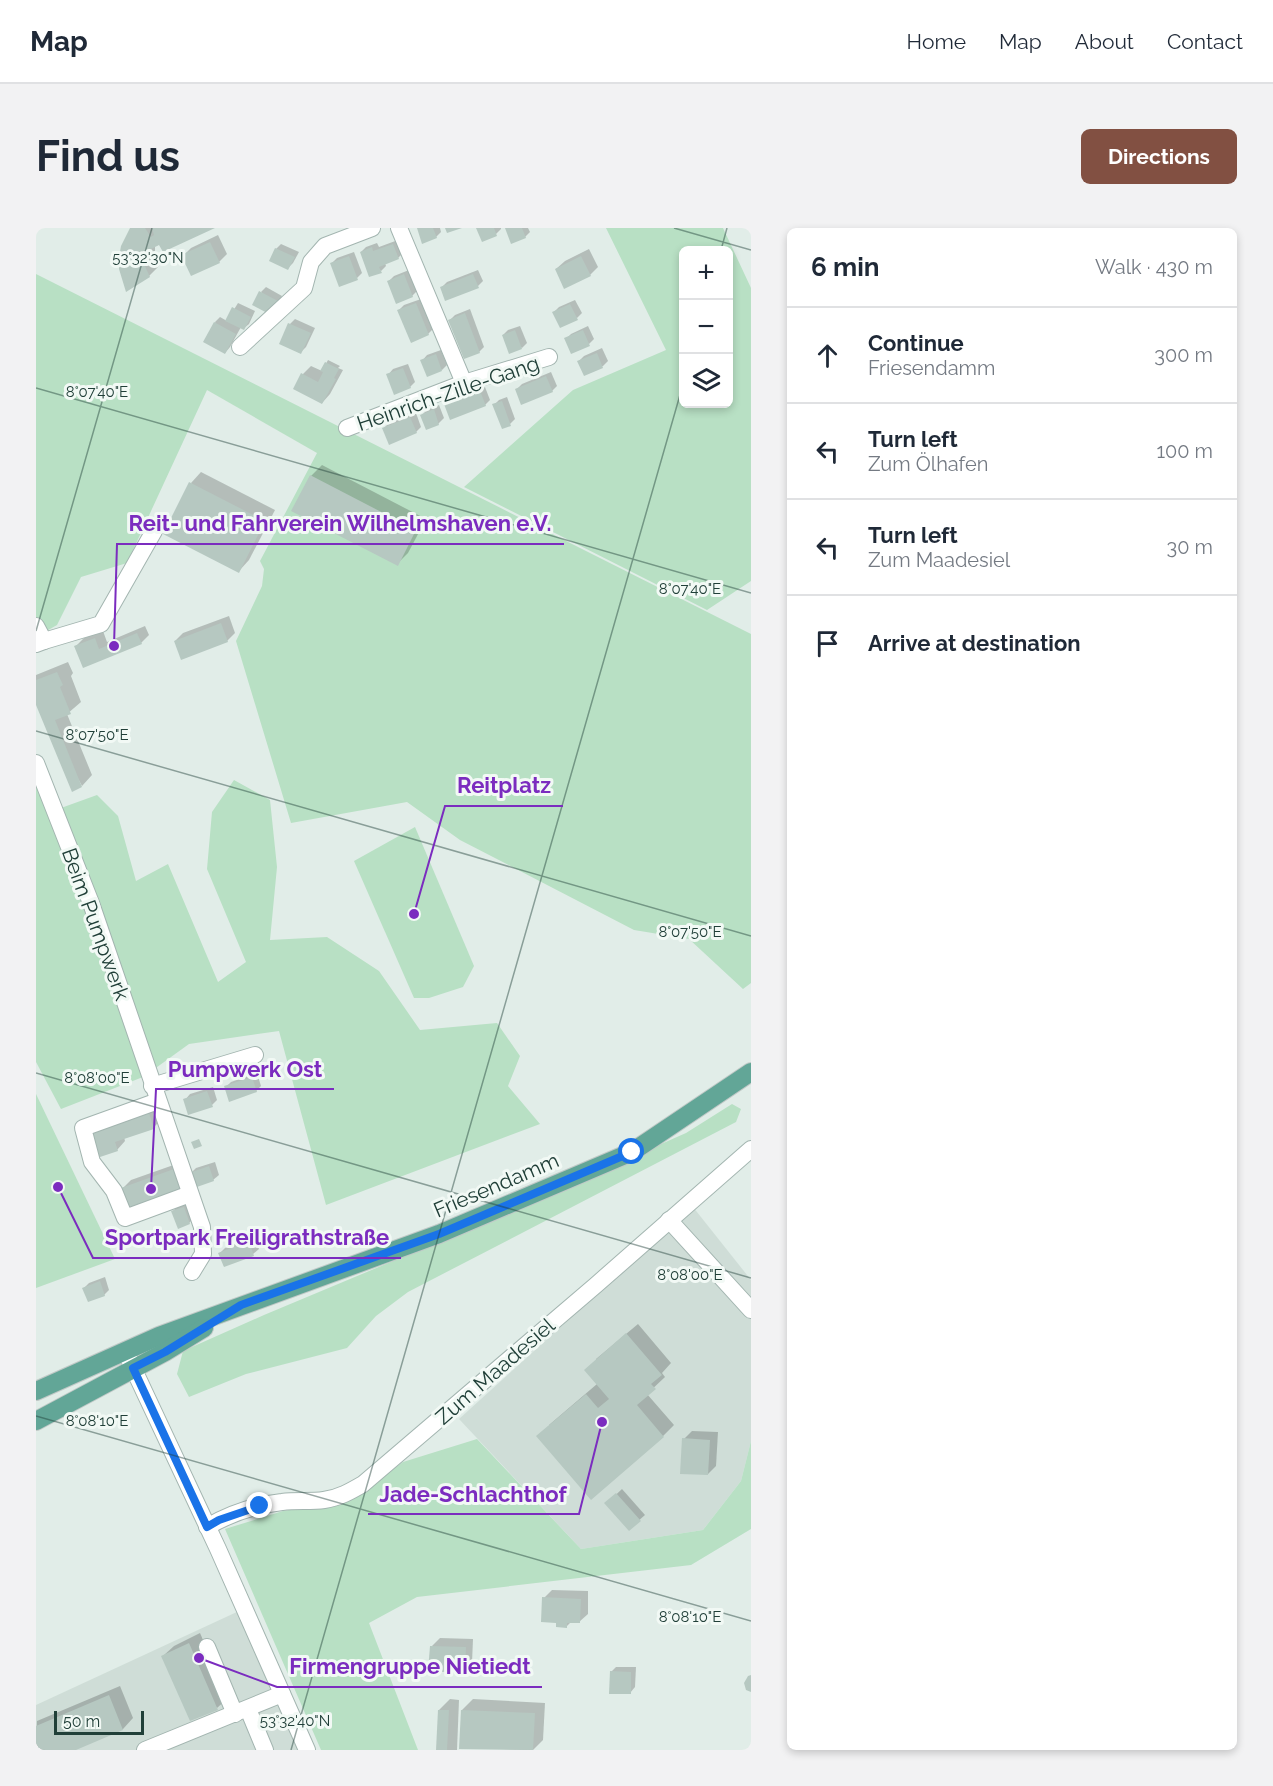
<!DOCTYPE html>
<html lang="en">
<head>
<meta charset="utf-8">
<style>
	body { margin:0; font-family:Raleway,sans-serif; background:#f2f2f3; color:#1f2937 }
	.controls { position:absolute; right:18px; top:18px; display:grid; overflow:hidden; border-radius:9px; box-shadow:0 3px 9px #0003 }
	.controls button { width:54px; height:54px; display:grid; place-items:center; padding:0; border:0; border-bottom:2px solid #e0e1e3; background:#fff; color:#1f2937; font:30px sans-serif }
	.scale { position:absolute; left:18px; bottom:15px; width:90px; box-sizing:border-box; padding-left:6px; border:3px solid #203f38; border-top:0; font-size:16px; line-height:21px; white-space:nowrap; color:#203f38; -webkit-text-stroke:4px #f2f9f5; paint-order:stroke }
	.stop { position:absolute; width:18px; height:18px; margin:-14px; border:4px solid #1a73e8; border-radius:50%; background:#fff }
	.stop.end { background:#1a73e8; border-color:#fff; box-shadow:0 2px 6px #0008 }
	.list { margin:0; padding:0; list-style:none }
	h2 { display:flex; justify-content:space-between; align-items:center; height:78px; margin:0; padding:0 24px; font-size:26px }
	h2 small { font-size:20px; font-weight:400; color:#747a83 }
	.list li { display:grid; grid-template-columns:39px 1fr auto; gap:18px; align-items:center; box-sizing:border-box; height:96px; padding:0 24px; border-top:2px solid #e0e1e3 }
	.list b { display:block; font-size:22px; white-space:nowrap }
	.list p { margin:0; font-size:20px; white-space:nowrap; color:#747a83 }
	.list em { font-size:20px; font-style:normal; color:#747a83 }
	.icon { flex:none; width:33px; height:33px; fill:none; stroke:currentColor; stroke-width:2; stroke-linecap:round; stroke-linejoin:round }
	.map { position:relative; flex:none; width:715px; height:1522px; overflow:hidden; border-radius:9px }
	header { display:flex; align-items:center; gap:36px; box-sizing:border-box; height:84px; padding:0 30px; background:#fff; border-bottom:2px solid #e0e1e3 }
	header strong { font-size:28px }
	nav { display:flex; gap:33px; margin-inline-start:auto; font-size:21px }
	.intro { display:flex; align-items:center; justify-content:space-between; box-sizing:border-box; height:144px; padding:0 36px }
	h1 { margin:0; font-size:42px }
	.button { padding:15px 27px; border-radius:9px; background:#825042; color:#fff; font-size:21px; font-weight:700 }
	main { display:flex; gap:36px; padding:0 36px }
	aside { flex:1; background:#fff; border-radius:9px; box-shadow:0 3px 9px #0003 }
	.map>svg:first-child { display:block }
</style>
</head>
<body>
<header>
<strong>Map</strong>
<nav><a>Home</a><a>Map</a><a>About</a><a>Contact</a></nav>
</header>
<div class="intro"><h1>Find us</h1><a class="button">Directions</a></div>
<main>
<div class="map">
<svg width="715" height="1522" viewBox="0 0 715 1522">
	<rect width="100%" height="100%" fill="#e1ede8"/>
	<g fill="#cfddd7">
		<polygon points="657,979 715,1052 715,1213 705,1253 667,1302 545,1321 423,1191"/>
		<polygon points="203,1383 265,1522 0,1522 0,1477"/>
	</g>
	<g fill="#b8e0c4" fill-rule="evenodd">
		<path d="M570,0H687L715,60V353L671,382L428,259L537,162L630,122ZM648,22H692V176H648Z"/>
		<polygon points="0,46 715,406 715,755 707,761 653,711 598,702 424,612 371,574 255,595 200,413 226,358 228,341 224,333 281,225 171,162 91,335 45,349 21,397 0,409"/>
		<polygon points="0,549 51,676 107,849 25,881 0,834"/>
		<polygon points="198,552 234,572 241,639 234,712 291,709 343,743 384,802 461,795 484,828 472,858 504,896 290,977 243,803 153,816 117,842 25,580 61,567 82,588 100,653 132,636 182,754 210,734 171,641 176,584"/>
		<polygon points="379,599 438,738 427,759 393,770 378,770 318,633"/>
		<polygon points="0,866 79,1031 0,1060"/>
		<polygon points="696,876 705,881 700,894 372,1064 340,1088 311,1120 210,1146 153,1169 141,1146 147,1123 228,1087 424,1005 650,905"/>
		<polygon points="441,1211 545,1321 667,1302 705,1253 715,1213 715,1301 655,1337 381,1369 333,1395 382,1522 285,1522 189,1301 247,1283 315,1271 367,1234"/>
	</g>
	<g fill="#0003">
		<polygon points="96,0 175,0 119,18 119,24 124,37 113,48 90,61"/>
		<polygon points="383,0 404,0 405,4 400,9"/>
		<polygon points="441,0 465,0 465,1 460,6"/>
		<polygon points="471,0 492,0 494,4 489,9"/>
		<polygon points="182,7 191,26 183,34 147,28 155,20"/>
		<polygon points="362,12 367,25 362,30 349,35 350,38 345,43 325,24 330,19 341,15 343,19"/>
		<polygon points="245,16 263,24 257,35 252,40 240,21"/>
		<polygon points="553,21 562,39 554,47 520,41 529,33"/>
		<polygon points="318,24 326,45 321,50 296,35 301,30"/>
		<polygon points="373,42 381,63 376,68 353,53 358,48"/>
		<polygon points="442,42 447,53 442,58 406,59 411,54"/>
		<polygon points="230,59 246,68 240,80 225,64"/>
		<polygon points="385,71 397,101 392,106 363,82 368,77"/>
		<polygon points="539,72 546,85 541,90 518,84 523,79"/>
		<polygon points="202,75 219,83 213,96 207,101 205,99 194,119 189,125 179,94 184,89 191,93"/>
		<polygon points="434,81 448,119 443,124 414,92 419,87"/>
		<polygon points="259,91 279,100 270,119 264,125 245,115 254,96"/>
		<polygon points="484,98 491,115 486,120 467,107 472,102"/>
		<polygon points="552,98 558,111 553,116 530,111 535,106"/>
		<polygon points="566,120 572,133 567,138 549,146 543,133 548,128"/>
		<polygon points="405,122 411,137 406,142 386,133 391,127"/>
		<polygon points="292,132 304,138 302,140 307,142 294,166 286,175 259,160 267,146 275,138 286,143"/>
		<polygon points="372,136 379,154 374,159 352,147 357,141"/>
		<polygon points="515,144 521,158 516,163 481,161 486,156"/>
		<polygon points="449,159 454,172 449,177 409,177 415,171"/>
		<polygon points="471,169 479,191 474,196 458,177 463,172"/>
		<polygon points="403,177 408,190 402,196 386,187 391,182"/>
		<polygon points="380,185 385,199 380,204 348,200 353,195"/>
		<polygon points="286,237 390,291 372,325 361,336 275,248"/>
		<polygon points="165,244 239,282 213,332 203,343 155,255"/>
		<polygon points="193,388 199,405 191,413 139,413 147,405"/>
		<polygon points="109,398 113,407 105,415 48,438 40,418 48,410 67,403 71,414"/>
		<polygon points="32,434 37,445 35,448 45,474 31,486 56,547 46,558 0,473 0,447"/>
		<polygon points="221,845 225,858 220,863 190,859 195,854"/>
		<polygon points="177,859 181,872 176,877 149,872 154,866"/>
		<polygon points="121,878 126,891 118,899 88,909 89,913 81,922 63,897"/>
		<polygon points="146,934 144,960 87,960 95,952"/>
		<polygon points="179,934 183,947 177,952 155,945 160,940"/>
		<polygon points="153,974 158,990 153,995 137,983 142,978"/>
		<polygon points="218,1008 223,1021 217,1026 188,1038 184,1025 189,1020"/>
		<polygon points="69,1049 73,1062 68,1067 48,1060 53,1055"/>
		<polygon points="602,1096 635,1135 626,1145 629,1149 611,1166 638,1197 627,1208 513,1197 561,1156 560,1131"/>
		<polygon points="656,1203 682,1204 680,1238 672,1246 648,1211"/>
		<polygon points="586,1261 609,1287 593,1301 570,1276"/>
		<polygon points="516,1362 552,1363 552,1386 543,1394 535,1394 531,1398 521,1393 508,1370"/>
		<polygon points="164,1405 192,1470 181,1480 127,1428 138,1418"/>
		<polygon points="404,1410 437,1411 436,1435 428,1443 396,1418"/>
		<polygon points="580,1439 600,1439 599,1459 594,1465 575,1444"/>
		<polygon points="84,1458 97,1490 87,1501 37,1522 0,1522 1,1493"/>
		<polygon points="414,1471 423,1472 421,1522 402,1522 403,1482"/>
		<polygon points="437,1471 509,1475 507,1512 497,1522 425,1520 426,1482"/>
	</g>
	<g fill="#b6c8c1">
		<polygon points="94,0 109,0 115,9 118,7 116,0 179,0 127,24 123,17 111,23 108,27 108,36 114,49 90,64 83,41 83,29 85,18"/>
		<polygon points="381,0 397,0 401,10 386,16"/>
		<polygon points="409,0 426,0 411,5"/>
		<polygon points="440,0 458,0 461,8 446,14"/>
		<polygon points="469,0 486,0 490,10 475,16"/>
		<polygon points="174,14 184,35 155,48 145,27"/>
		<polygon points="357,16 363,31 343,39 346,45 333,49 324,24 336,19 337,23"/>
		<polygon points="239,20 259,29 252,42 233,33"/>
		<polygon points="313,28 322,52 303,59 294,35"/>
		<polygon points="545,28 555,48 528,61 519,41"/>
		<polygon points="368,46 377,69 360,76 351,53"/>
		<polygon points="437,46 443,60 409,73 404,59"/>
		<polygon points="223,63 242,73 235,87 216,77"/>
		<polygon points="380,75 393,107 375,115 361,82"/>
		<polygon points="534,76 542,92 524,100 516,84"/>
		<polygon points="196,79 215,89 208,102 189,93"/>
		<polygon points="429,85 444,125 428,131 412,92"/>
		<polygon points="178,94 200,106 189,126 167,114"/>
		<polygon points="252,95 275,105 265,126 243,116"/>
		<polygon points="479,102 486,121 473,126 466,107"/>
		<polygon points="547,102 554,118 535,126 528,110"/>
		<polygon points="561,125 567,140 548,148 541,133"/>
		<polygon points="400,126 406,143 391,149 384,132"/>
		<polygon points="289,134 303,141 298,150 300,151 286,176 257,161 265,145 282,154 287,144 284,143"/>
		<polygon points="367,140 375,160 358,167 350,146"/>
		<polygon points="510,148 517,164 485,177 479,161"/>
		<polygon points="444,163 450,178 414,192 408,176"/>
		<polygon points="466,173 475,198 466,201 456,176"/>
		<polygon points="398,181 403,197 390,202 384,187"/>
		<polygon points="374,189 381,205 353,217 346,200"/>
		<polygon points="274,247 380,302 362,338 255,283"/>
		<polygon points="153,254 229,293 203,345 127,306"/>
		<polygon points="185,395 192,414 145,432 138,413"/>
		<polygon points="101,405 106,416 47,440 38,418 59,410 63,421"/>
		<polygon points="21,444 27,457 24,459 35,486 19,492 46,559 36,564 0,477 0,452"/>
		<polygon points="216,849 221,864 193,874 188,858"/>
		<polygon points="171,863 177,879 152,887 147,871"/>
		<polygon points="113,885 118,901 79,914 82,923 61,930 53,905"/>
		<polygon points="163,911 166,918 158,921 155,914"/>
		<polygon points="173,938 178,953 158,960 153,945"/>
		<polygon points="138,941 145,961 92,980 85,960"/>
		<polygon points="148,979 154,996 142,1001 135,983"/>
		<polygon points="213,1013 218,1028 188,1039 182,1025"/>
		<polygon points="64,1053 69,1068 52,1074 46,1060"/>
		<polygon points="590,1105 626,1147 615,1156 620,1161 601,1177 628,1209 555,1272 500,1208 550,1166 562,1180 573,1171 548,1142"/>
		<polygon points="646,1210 674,1212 672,1247 644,1246"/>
		<polygon points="580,1265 605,1293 593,1303 568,1275"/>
		<polygon points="506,1369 545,1371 544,1395 531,1395 531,1400 520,1399 520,1395 505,1394"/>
		<polygon points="153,1415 182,1482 154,1493 125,1428"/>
		<polygon points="394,1418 430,1419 429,1445 392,1443"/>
		<polygon points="574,1443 595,1444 595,1466 573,1466"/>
		<polygon points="715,1447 715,1464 710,1462 708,1455 712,1448"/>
		<polygon points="73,1467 87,1502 40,1522 0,1522 0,1498"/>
		<polygon points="402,1482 413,1482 411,1522 400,1522"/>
		<polygon points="425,1482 499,1485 497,1522 423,1521"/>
	</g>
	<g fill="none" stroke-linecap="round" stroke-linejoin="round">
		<defs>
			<g id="minor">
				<polyline points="363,0 428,155"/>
				<polyline points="204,119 268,60 275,34 289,18 336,0"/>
				<polyline points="311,200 428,155 513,129"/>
				<polyline points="0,398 8,413 0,416"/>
				<polyline points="8,413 65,396 118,303"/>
				<polyline points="0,535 55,675 166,999 167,1026 156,1044"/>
				<polyline points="116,858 219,827"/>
				<polyline points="122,873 47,900 56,934 78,963 89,990 154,966"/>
				<polyline points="633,992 715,1082"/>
				<polyline points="92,1129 182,1321 271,1522"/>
				<path d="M171,1299C193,1286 220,1277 246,1274C260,1272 275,1274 288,1272C303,1270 315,1263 327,1256L560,1057L715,921"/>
				<polyline points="171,1419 199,1486"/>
				<polyline points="212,1481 229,1522"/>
				<polyline points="109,1522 246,1466"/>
			</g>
			<g id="major">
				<polyline points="0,1163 123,1108 403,1006 596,924 715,844"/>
				<polyline points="0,1193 129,1124 168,1100"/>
			</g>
		</defs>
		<use href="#minor" stroke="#a3b5b0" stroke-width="18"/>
		<use href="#major" stroke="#c1c9c7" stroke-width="20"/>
		<use href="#minor" stroke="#fff" stroke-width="16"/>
		<use href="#major" stroke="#62a697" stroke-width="18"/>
	</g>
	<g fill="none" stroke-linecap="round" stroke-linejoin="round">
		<polyline stroke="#1a73e8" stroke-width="8" points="224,1278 183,1292 171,1299 97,1140 129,1124 205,1077 403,1006 596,924"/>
	</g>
	<path fill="none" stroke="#203f38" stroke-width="1.5" stroke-opacity="0.45" d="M638,0L715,22M685,22L691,0M0,160L715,365M0,403L116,0M0,503L715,708M0,845L715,1050M0,1188L715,1393M255,1522L648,153"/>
	<g text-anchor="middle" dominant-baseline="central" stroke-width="6" stroke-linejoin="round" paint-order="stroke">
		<g font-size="21" fill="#203f38" stroke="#f2f9f5">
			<text transform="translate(412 165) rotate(-19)">Heinrich-Zille-Gang</text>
			<text transform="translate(60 696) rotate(70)">Beim Pumpwerk</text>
			<text transform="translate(460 957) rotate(-23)">Friesendamm</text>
			<text transform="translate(459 1143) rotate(-41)">Zum Maadesiel</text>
		</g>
	</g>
	<g font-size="15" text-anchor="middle" fill="#203f38" stroke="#f2f9f5" stroke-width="6" stroke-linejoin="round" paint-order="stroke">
		<text x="112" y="35">53°32'30"N</text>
		<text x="61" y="169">8°07'40"E</text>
		<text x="654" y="366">8°07'40"E</text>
		<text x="61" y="512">8°07'50"E</text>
		<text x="654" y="709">8°07'50"E</text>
		<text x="61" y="855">8°08'00"E</text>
		<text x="654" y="1052">8°08'00"E</text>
		<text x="61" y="1198">8°08'10"E</text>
		<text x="654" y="1394">8°08'10"E</text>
		<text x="259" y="1498">53°32'40"N</text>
	</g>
	<path fill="none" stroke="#7b2cbf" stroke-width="2" d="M78 418L81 316H528M378 686L409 578H527M115 961L120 861H298M22 959L57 1030H365M566 1194L543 1286H332M163 1430L241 1459H506"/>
	<g fill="#7b2cbf" stroke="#f2f9f5" stroke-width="2">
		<circle cx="78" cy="418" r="6"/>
		<circle cx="378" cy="686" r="6"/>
		<circle cx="115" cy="961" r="6"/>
		<circle cx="22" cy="959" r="6"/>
		<circle cx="566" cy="1194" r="6"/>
		<circle cx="163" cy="1430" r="6"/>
	</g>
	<g font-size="22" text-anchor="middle" font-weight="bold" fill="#7b2cbf" stroke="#f2f9f5" stroke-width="6" stroke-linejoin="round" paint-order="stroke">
		<text x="304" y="303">Reit- und Fahrverein Wilhelmshaven e.V.</text>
		<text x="468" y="565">Reitplatz</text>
		<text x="209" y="849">Pumpwerk Ost</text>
		<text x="211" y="1017">Sportpark Freiligrathstraße</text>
		<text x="437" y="1274">Jade-Schlachthof</text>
		<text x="374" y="1446">Firmengruppe Nietiedt</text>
	</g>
</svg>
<div class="controls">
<button>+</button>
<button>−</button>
<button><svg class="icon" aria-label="layers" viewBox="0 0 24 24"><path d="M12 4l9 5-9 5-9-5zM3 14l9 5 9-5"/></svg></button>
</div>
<div class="scale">50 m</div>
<div class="stop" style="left:596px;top:924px"></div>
<div class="stop end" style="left:224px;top:1278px"></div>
</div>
<aside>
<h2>6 min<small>Walk · 430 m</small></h2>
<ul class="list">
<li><svg class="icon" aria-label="ahead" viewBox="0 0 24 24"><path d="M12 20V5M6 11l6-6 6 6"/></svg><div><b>Continue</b><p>Friesendamm</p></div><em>300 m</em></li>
<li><svg class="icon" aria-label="left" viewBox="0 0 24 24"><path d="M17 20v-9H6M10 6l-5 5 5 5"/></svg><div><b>Turn left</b><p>Zum Ölhafen</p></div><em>100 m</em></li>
<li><svg class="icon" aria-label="left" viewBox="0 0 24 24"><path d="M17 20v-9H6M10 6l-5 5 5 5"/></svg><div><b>Turn left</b><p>Zum Maadesiel</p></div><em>30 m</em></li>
<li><svg class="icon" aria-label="arrive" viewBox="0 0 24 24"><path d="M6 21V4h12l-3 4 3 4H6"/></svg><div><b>Arrive at destination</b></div></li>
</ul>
</aside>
</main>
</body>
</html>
